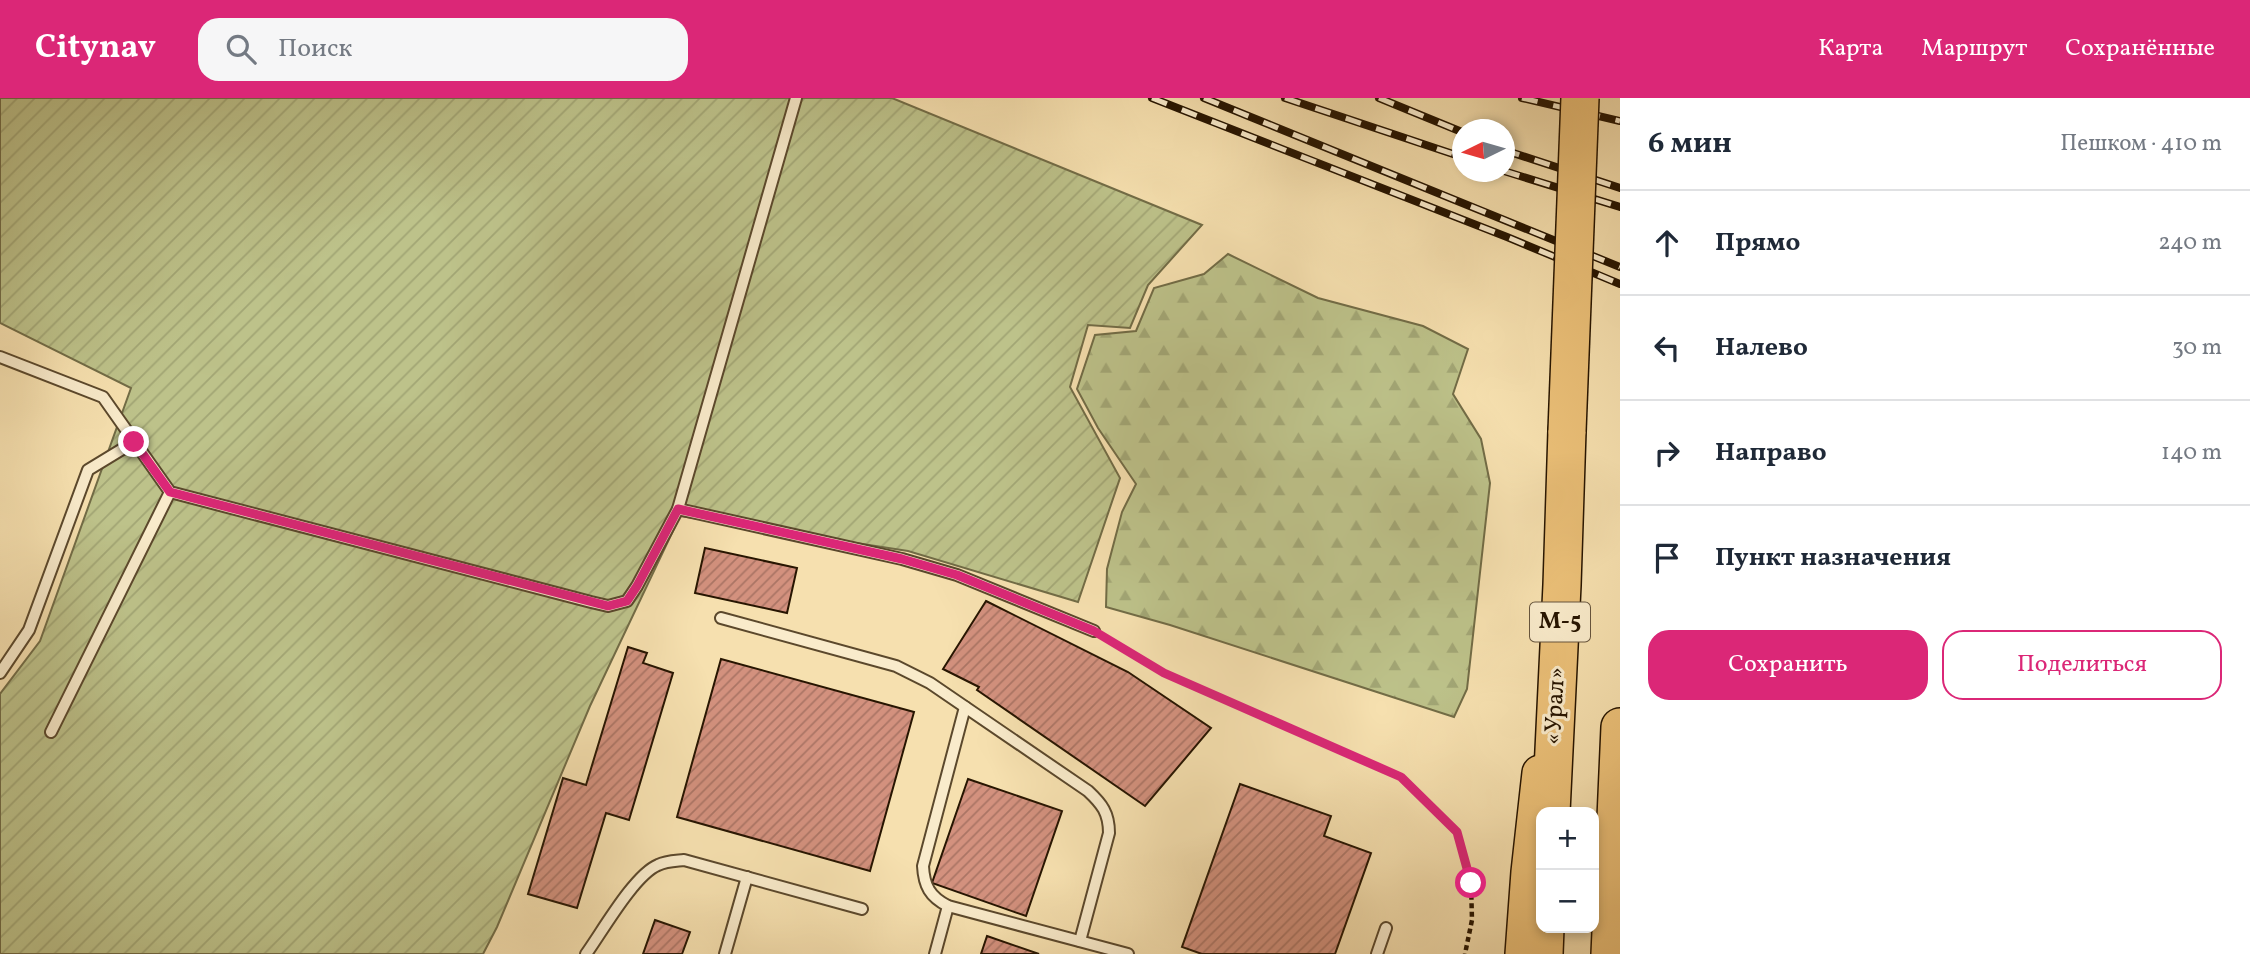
<!DOCTYPE html>
<html lang="ru">
<head>
<meta charset="utf-8">
<style>
	body { margin:0; font-family:Vollkorn,serif; background:#f6f6f7; color:#1f2937 }
	.controls { position:absolute; right:21px; bottom:21px; display:grid; overflow:hidden; border-radius:14px; box-shadow:0 4px 10px #0003 }
	.controls button { width:63px; height:63px; display:grid; place-items:center; padding:0; border:0; border-bottom:2px solid #e0e1e3; background:#fff; color:#1f2937; font:35px sans-serif }
	.compass { position:absolute; left:1452px; top:21px; width:63px; height:63px; border-radius:50%; background:#fff; box-shadow:0 4px 10px #0003; rotate:265deg }
	.stop { position:absolute; width:21px; height:21px; margin:-16px; border:5px solid #db2777; border-radius:50%; background:#fff }
	.stop.end { background:#db2777; border-color:#fff; box-shadow:0 2px 7px #0008 }
	.list { margin:0; padding:0; list-style:none }
	h2 { display:flex; justify-content:space-between; align-items:center; height:91px; margin:0; padding:0 28px; font-size:30px }
	h2 small { font-size:23px; font-weight:400; color:#747a83 }
	.list li { display:grid; grid-template-columns:46px 1fr auto; gap:21px; align-items:center; box-sizing:border-box; height:105px; padding:0 28px; border-top:2px solid #e0e1e3 }
	.list b { display:block; font-size:26px; white-space:nowrap }
	.list em { font-size:23px; font-style:normal; color:#747a83 }
	.actions { display:flex; gap:14px; padding:21px 28px }
	.actions a { flex:1; padding:16px 0; border:2px solid #db2777; border-radius:21px; text-align:center; font-size:24px; color:#db2777 }
	.actions .main { background:#db2777; color:#fff }
	.icon { flex:none; width:38px; height:38px; fill:none; stroke:currentColor; stroke-width:2; stroke-linecap:round; stroke-linejoin:round }
	.map { position:relative; flex:none; width:1620px; height:856px; overflow:hidden }
	header { display:flex; align-items:center; gap:42px; box-sizing:border-box; height:98px; padding:0 35px; background:#db2777; color:#fff }
	header strong { font-size:33px }
	nav { display:flex; gap:38px; margin-inline-start:auto; font-size:24px }
	.search { width:490px; height:63px; background:#f6f6f7; display:flex; align-items:center; gap:18px; box-sizing:border-box; padding:0 24px; border-radius:21px; color:#747a83; font-size:26px }
	main { display:flex }
	aside { flex:1; background:#fff }
	.map>svg:first-child { display:block }
</style>
</head>
<body>
<header>
<strong>Citynav</strong>
<div class="search"><svg class="icon" aria-label="search" viewBox="0 0 24 24"><circle cx="10" cy="10" r="6"/><path d="M15 15l6 6"/></svg>Поиск</div>
<nav><a>Карта</a><a>Маршрут</a><a>Сохранённые</a></nav>
</header>
<main>
<div class="map">
<svg width="1620" height="856" viewBox="0 0 1620 856">
	<defs>
		<pattern id="forest-firs" width="22" height="20" patternUnits="userSpaceOnUse" patternTransform="scale(1.75)"><rect width="22" height="20" fill="#bdc28a"/><path d="M5 1l3.5 6h-7zM16 11l3.5 6h-7z" fill="#a2a675"/></pattern>
		<pattern id="garden-furrows" width="10" height="10" patternUnits="userSpaceOnUse" patternTransform="scale(1.75)"><rect width="10" height="10" fill="#bdc28a"/><path d="M-1 1l2-2M0 10L10 0M9 11l2-2" fill="none" stroke="#a2a675"/></pattern>
		<pattern id="building-hatch" width="6" height="6" patternUnits="userSpaceOnUse" patternTransform="scale(1.75)"><rect width="6" height="6" fill="#d3917e"/><path d="M-1 1l2-2M0 6l6-6M5 7l2-2" fill="none" stroke="#ab7565"/></pattern>
	</defs>
	<rect width="100%" height="100%" fill="#f6e0af"/>
	<filter id="stains"><feTurbulence type="fractalNoise" baseFrequency=".00286" numOctaves="4"/><feColorMatrix values="0 0 0 0 .2 0 0 0 0 .09 0 0 0 0 .02 0 0 0 .5 -.17"/></filter>
	<radialGradient id="worn" r=".72"><stop offset=".6" stop-color="#630" stop-opacity="0"/><stop offset="1" stop-color="#630" stop-opacity=".3"/></radialGradient>
	<polygon fill="url(#forest-firs)" stroke="#726c46" stroke-width="2" points="1228,156 1318,200 1423,228 1468,251 1453,296 1481,341 1490,385 1467,591 1454,619 1170,527 1106,509 1107,471 1122,414 1136,386 1098,330 1077,291 1095,237 1136,233 1154,190 1204,176"/>
	<polygon fill="url(#garden-furrows)" stroke="#726c46" stroke-width="2" points="0,0 892,0 1202,127 1148,187 1130,230 1088,227 1070,289 1120,380 1078,504 908,453 680,418 590,608 497,829 483,856 0,856 0,596 40,543 131,290 0,225"/>
	<g fill="url(#building-hatch)" stroke="#271501" stroke-width="2">
		<polygon points="705,450 797,470 787,515 695,495"/>
		<polygon points="986,503 1128,574 1211,630 1145,708 977,592 979,589 943,571"/>
		<polygon points="628,549 647,555 643,565 673,575 629,722 606,715 577,810 528,796 563,680 586,687"/>
		<polygon points="721,561 914,614 870,773 677,719"/>
		<polygon points="968,681 1062,713 1026,818 932,785"/>
		<polygon points="1240,686 1331,718 1324,738 1371,755 1335,856 1202,856 1182,849"/>
		<polygon points="655,822 690,834 682,856 643,856"/>
		<polygon points="987,838 1039,856 981,856"/>
	</g>
	<g fill="none" stroke-linecap="round" stroke-linejoin="round">
		<defs>
			<g id="service">
				<polyline points="0,259 103,299 170,394 591,504 608,508 627,503 637,488 678,411 796,0"/>
				<polyline points="678,411 902,461 957,477 1094,533"/>
				<path d="M721,520L896,568L930,585L1088,693C1102,706 1109,715 1109,735L1080,843"/>
				<polyline points="0,575 29,532 88,372 134,344"/>
				<path d="M965,609L923,768C924,788 930,799 948,808L1128,856"/>
				<polyline points="51,634 170,394"/>
				<path d="M586,856C602,834 634,777 658,767C666,763 675,763 684,762L862,811"/>
				<polyline points="725,856 747,779"/>
				<polyline points="935,856 948,808"/>
				<polyline points="1377,856 1386,830"/>
			</g>
			<polyline id="primary" points="1523,856 1529,774 1540,675"/>
			<g id="trunk">
				<polyline points="1551,714 1562,487 1567,333"/>
				<polyline points="1544,856 1545,830"/>
				<polyline points="1610,856 1620,629"/>
			</g>
		</defs>
		<use href="#service" stroke="#5b482c" stroke-width="14"/>
		<use href="#primary" stroke="#271501" stroke-width="38"/>
		<use href="#trunk" stroke="#271501" stroke-width="40"/>
		<polyline stroke="#271501" stroke-width="4.5" stroke-dasharray="5 3.5" stroke-linecap="butt" points="1108,541 1164,575 1401,679 1457,734 1471,785 1472,822 1465,856"/>
		<use href="#service" stroke="#f9ebcb" stroke-width="10"/>
		<use href="#primary" stroke="#ebc078" stroke-width="35"/>
		<use href="#trunk" stroke="#ebc078" stroke-width="37"/>
		<defs>
			<g id="rail">
				<polyline points="1152,0 1507,139 1620,186"/>
				<polyline points="1204,0 1620,169"/>
				<polyline points="1285,0 1462,59"/>
				<polyline points="1379,0 1462,34"/>
				<polyline points="1522,0 1620,23"/>
				<polyline points="1504,52 1620,90"/>
				<polyline points="1504,73 1620,109"/>
			</g>
		</defs>
		<use href="#rail" stroke="#271501" stroke-width="8"/>
		<use href="#rail" stroke="#f9ebcb" stroke-width="5" stroke-dasharray="16" stroke-linecap="butt"/>
		<defs>
			<polyline id="trunk-bridge" points="1567,333 1580,0"/>
		</defs>
		<use href="#trunk-bridge" stroke="#271501" stroke-width="40" stroke-linecap="butt"/>
		<use href="#trunk-bridge" stroke="#ebc078" stroke-width="37"/>
	</g>
	<g fill="none" stroke-linecap="round" stroke-linejoin="round">
		<polyline stroke="#db2777" stroke-width="9" points="134,344 170,394 608,508 627,503 637,488 678,411 902,461 957,477 1094,533 1164,575 1401,679 1457,734 1471,785"/>
	</g>
	<g text-anchor="middle" dominant-baseline="central" stroke-width="6" stroke-linejoin="round" paint-order="stroke">
		<rect fill="#f9ebcb" stroke="#66553e" stroke-width="2" x="1530" y="504.5" width="60" height="39" rx="5"/>
		<g font-size="23" font-weight="bold" fill="#271501">
			<text x="1560" y="524">М-5</text>
		</g>
		<g font-size="24" fill="#271501" stroke="#f9ebcb">
			<text transform="translate(1556 608) rotate(-87)">«Урал»</text>
		</g>
	</g>
	<rect width="100%" height="100%" filter="url(#stains)"/>
	<rect width="100%" height="100%" fill="url(#worn)"/>
</svg>
<div class="controls">
<button>+</button>
<button>−</button>
</div>
<svg class="compass" viewBox="-18 -18 36 36"><path d="M0-13l5 13h-10z" fill="#e53935"/><path d="M0 13l5-13h-10z" fill="#747a83"/></svg>
<div class="stop" style="left:1471px;top:785px"></div>
<div class="stop end" style="left:134px;top:344px"></div>
</div>
<aside>
<h2>6 мин<small>Пешком · 410 m</small></h2>
<ul class="list">
<li><svg class="icon" aria-label="ahead" viewBox="0 0 24 24"><path d="M12 20V5M6 11l6-6 6 6"/></svg><div><b>Прямо</b></div><em>240 m</em></li>
<li><svg class="icon" aria-label="left" viewBox="0 0 24 24"><path d="M17 20v-9H6M10 6l-5 5 5 5"/></svg><div><b>Налево</b></div><em>30 m</em></li>
<li><svg class="icon" aria-label="right" viewBox="0 0 24 24"><path d="M7 20v-9h11M14 6l5 5-5 5"/></svg><div><b>Направо</b></div><em>140 m</em></li>
<li><svg class="icon" aria-label="arrive" viewBox="0 0 24 24"><path d="M6 21V4h12l-3 4 3 4H6"/></svg><div><b>Пункт назначения</b></div></li>
</ul>
<div class="actions"><a class="main">Сохранить</a><a>Поделиться</a></div>
</aside>
</main>
</body>
</html>
